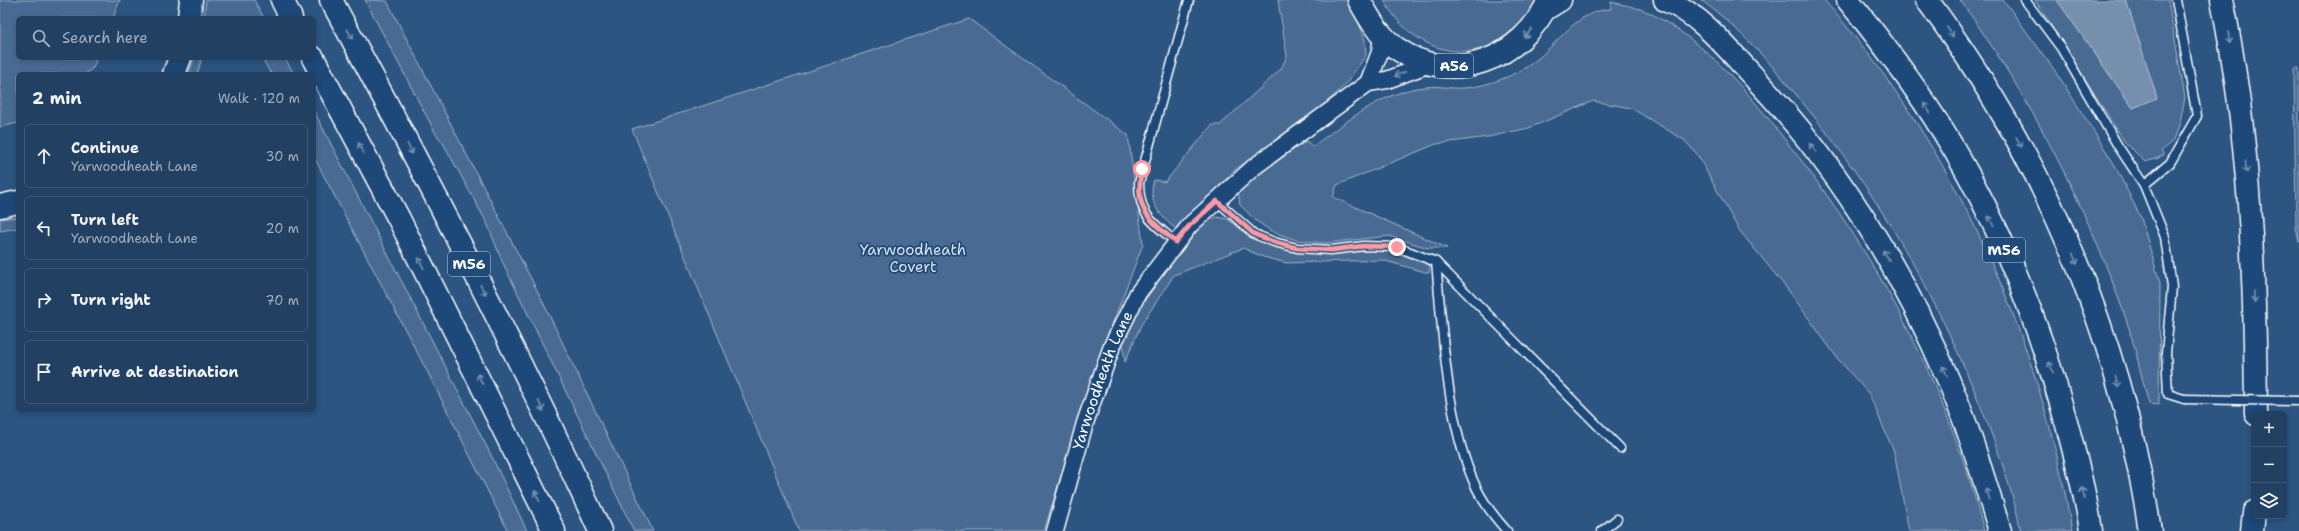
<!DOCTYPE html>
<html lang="en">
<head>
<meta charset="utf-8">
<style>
	body { margin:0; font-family:"Shantell Sans",sans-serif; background:#294768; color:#f1f3f6 }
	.controls { position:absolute; right:12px; bottom:12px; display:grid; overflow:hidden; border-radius:6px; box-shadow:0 2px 6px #0003 }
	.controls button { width:36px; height:36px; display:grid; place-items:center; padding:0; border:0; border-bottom:1px solid #3e5977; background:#214062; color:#f1f3f6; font:20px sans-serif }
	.stop { position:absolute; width:12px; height:12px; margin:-9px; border:3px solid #ff9aa2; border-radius:50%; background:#fff }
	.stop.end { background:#ff9aa2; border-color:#fff; box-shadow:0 1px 4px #0008 }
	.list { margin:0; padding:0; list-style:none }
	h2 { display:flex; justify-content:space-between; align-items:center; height:52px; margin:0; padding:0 16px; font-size:17px }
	h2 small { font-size:13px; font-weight:400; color:#a2afbe }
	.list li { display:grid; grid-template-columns:26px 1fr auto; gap:12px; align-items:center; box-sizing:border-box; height:64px; margin:0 8px 8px; padding:0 8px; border:1px solid #3e5977; border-radius:6px }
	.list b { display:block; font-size:15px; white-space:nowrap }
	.list p { margin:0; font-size:13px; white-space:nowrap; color:#a2afbe }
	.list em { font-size:13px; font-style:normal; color:#a2afbe }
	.icon { flex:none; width:22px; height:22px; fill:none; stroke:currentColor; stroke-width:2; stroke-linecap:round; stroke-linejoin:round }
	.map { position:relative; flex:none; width:2299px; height:531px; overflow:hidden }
	.search { position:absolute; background:#214062; box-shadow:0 2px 6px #0003; left:16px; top:16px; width:300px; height:44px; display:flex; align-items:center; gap:10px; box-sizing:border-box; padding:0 14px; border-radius:6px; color:#a2afbe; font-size:15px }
	.panel { position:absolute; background:#214062; box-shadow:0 2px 6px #0003; left:16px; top:72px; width:300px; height:340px; border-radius:6px }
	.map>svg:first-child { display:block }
</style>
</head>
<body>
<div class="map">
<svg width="2299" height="531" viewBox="0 0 2299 531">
	<rect width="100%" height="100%" fill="#2c5582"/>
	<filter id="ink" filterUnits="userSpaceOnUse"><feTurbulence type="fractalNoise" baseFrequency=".025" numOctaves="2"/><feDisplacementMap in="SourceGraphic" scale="8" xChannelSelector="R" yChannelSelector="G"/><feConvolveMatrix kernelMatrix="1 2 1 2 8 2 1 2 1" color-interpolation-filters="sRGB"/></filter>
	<g filter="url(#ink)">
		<g fill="#486b92" stroke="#a4b5c8">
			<polygon points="0,0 120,0 113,18 18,18 18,58 97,58 93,68 85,74 18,74 18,123 0,127"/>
			<polygon points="206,0 254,0 264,18 204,18"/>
			<polygon points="365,0 387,1 540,296 653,531 634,531 502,261 487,223 443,143 436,134"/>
			<path d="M1278,0H1350L1365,40L1366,55L1346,84L1308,120L1236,169L1176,229C1160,216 1147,202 1154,180L1165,182L1212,125H1220L1281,69L1287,56Z"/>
			<path d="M1384,0H1538C1534,6 1531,13 1527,19C1483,71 1414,57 1384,0Z"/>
			<path d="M1701,0H1824C1955,148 2040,337 2072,531H2021C2011,483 1993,436 1974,390C1931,286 1875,190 1803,103C1773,66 1740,28 1701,0Z"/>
			<path d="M1960,0H2003L2008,6L2058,75L2113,162L2141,218L2160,283L2159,405L2149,404C2141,375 2135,345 2125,316C2085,203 2030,97 1960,0Z"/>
			<polygon points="2035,0 2057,0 2133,108 2157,98 2126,0 2168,0 2185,98 2180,122 2174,140 2161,151 2164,155 2156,159 2145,162 2125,142"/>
			<path d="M1611,2C1623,5 1638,7 1650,13C1706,42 1748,92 1786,141C1862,236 1923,342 1962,457C1971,481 1977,506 1984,531H1909L1894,452L1869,394L1838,359L1789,291L1739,230L1697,154L1684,140L1631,108L1593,101L1529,128L1488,137L1436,144L1337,185L1333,197L1447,248H1428L1389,236L1326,243L1296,240L1271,231L1255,220L1240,205L1238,191L1259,172L1307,141L1312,147C1346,122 1382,91 1426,87C1438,85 1451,89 1463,88C1482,87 1506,79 1523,69C1556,51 1571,11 1611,9Z"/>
			<polygon points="969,19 1128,135 1143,244 1089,385 1044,531 799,531 632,129"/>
			<polygon points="194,58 202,58 197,74 189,74"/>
			<polygon points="262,58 285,58 294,74 271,74"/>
			<polygon points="2294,68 2299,68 2299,242 2296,228"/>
			<polygon points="314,111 492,457 527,531 508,531 428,373 314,157"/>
			<polygon points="18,217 18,228 0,231 0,219"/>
			<polygon points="1217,217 1227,219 1267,244 1297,251 1334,253 1395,249 1430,262 1429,273 1382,260 1286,263 1263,257 1243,248 1174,275 1141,325 1125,362 1123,344 1137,311 1156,285 1173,253 1201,224"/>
		</g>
		<polygon fill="#748fad" stroke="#acbcce" points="2057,0 2126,0 2157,98 2133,108"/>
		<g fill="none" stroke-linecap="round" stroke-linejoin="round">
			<defs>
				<g id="service">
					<polyline points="2025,0 2061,48 2118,146 2144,185"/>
					<polyline points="2176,0 2197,116 2170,163 2144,185 2165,237 2172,287 2166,353 2168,394 2184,399"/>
					<path d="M1217,201L1254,234L1274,242L1297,248L1331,250L1364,246L1397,247L1436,262C1443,332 1446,425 1477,489C1484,503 1496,519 1507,531"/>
					<path d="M1176,242C1153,223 1139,216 1139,183L1189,0"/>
					<polyline points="1436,262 1620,448"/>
					<polyline points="1602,531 1617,519"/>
				</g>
				<g id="minor">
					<polyline points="1368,83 1387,80 1432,63"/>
					<path id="s1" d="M1055,531L1085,423L1112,346L1138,293L1190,225L1254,167L1368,83L1380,52L1382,35"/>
				</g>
				<path id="trunk" d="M1359,0C1369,18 1379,36 1396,48C1452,88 1523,59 1549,0"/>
				<g id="motorway">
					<polyline points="282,0 291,18"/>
					<path d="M331,0C426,174 517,351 600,531"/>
					<path d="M1665,0C1700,14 1727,48 1752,75C1835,163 1901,268 1948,379C1969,428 1984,480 2000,531"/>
					<path d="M1848,0C1887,48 1924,98 1955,151C2005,236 2041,330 2067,425C2076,459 2086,495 2091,531"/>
					<path d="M1927,0C2044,158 2121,336 2150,531"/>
					<path d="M2222,0C2250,136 2255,275 2256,414"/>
					<polyline points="1544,10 1560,0"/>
					<polyline points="189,18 191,0"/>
					<polyline points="313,58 399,219 554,531"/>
					<polyline points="174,74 180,58"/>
					<polyline points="0,206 18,202"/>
					<polyline points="2252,531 2254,512"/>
				</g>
			</defs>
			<use href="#service" stroke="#fff" stroke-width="11"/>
			<use href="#minor" stroke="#fff" stroke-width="19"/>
			<use href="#trunk" stroke="#fff" stroke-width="25"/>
			<use href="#motorway" stroke="#fff" stroke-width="25"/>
			<use href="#service" stroke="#1f4a7a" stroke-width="8"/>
			<use href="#minor" stroke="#1f4a7a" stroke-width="16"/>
			<use href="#trunk" stroke="#1f4a7a" stroke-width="22"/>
			<use href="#motorway" stroke="#1f4a7a" stroke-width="22"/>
			<defs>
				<polyline id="service-bridge" points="2184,399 2299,401"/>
			</defs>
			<use href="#service-bridge" stroke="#fff" stroke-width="11" stroke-linecap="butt"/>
			<use href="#service-bridge" stroke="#1f4a7a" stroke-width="8"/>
		</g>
		<defs><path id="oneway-shaft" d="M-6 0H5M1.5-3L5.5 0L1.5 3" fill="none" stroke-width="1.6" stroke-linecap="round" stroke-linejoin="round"/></defs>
		<g stroke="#7992af">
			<use href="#oneway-shaft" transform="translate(1950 32) rotate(56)"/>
			<use href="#oneway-shaft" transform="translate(1528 33) rotate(131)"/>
			<use href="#oneway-shaft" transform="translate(350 34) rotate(61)"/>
			<use href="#oneway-shaft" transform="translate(2229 38) rotate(81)"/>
			<use href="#oneway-shaft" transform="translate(1400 74) rotate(158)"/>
			<use href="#oneway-shaft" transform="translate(1927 108) rotate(-123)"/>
			<use href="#oneway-shaft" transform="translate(2019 142) rotate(60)"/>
			<use href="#oneway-shaft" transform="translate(361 148) rotate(-118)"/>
			<use href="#oneway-shaft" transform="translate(1813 148) rotate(-127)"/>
			<use href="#oneway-shaft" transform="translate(410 149) rotate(63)"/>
			<use href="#oneway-shaft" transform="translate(2246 167) rotate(84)"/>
			<use href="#oneway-shaft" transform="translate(1991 221) rotate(-116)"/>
			<use href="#oneway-shaft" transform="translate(1886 255) rotate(-121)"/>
			<use href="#oneway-shaft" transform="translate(2075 259) rotate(68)"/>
			<use href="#oneway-shaft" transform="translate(421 263) rotate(-117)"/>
			<use href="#oneway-shaft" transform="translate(483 290) rotate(63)"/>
			<use href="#oneway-shaft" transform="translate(2254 297) rotate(88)"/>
			<use href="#oneway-shaft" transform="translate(2051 367) rotate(-110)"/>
			<use href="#oneway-shaft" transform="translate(1945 371) rotate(-114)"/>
			<use href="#oneway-shaft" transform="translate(480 379) rotate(-116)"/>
			<use href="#oneway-shaft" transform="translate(2117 382) rotate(76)"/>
			<use href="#oneway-shaft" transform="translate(541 406) rotate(65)"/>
			<use href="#oneway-shaft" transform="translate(2083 493) rotate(-102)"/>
			<use href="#oneway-shaft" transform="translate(1988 494) rotate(-107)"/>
			<use href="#oneway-shaft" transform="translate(537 496) rotate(-116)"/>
		</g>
	</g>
	<g fill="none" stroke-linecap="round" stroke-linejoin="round" filter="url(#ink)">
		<path stroke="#ff9aa2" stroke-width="5" d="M1142,169C1133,208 1148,219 1176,242L1190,225L1217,201L1254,234L1274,242L1297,248L1331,250L1364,246L1397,247"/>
	</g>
	<g text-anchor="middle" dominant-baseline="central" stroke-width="3.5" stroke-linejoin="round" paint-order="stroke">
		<g fill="#1f4a7a" stroke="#bcc9d7" stroke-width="1">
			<rect x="1435" y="54" width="38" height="24" rx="3"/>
			<rect x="1983" y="238" width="42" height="24" rx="3"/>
			<rect x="448" y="252" width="42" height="24" rx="3"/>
		</g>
		<g font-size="14" font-weight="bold" fill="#fff">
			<text x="1454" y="66">A56</text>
			<text x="2004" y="250">M56</text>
			<text x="469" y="264">M56</text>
		</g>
		<g font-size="15" fill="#dae1e9" stroke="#1f4a7a">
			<text x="913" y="250">Yarwoodheath<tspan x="913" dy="17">Covert</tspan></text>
		</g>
		<g font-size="15" fill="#fff" stroke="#1f4a7a">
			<text stroke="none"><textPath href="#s1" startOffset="158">Yarwoodheath Lane</textPath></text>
		</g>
	</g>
</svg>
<div class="controls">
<button>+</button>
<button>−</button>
<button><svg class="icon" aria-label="layers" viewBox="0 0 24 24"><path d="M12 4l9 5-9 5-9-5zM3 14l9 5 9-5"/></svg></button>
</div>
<div class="stop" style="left:1142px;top:169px"></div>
<div class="stop end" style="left:1397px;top:247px"></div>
<div class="search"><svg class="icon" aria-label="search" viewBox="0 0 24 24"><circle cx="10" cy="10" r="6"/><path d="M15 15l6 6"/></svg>Search here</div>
<section class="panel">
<h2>2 min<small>Walk · 120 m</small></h2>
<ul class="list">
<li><svg class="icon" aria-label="ahead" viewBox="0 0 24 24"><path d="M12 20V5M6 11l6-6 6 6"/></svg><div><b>Continue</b><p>Yarwoodheath Lane</p></div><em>30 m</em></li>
<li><svg class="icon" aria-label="left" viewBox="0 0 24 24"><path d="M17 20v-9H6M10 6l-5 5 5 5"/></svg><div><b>Turn left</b><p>Yarwoodheath Lane</p></div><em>20 m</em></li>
<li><svg class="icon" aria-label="right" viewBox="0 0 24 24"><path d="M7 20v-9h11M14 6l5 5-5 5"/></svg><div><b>Turn right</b></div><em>70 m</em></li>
<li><svg class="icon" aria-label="arrive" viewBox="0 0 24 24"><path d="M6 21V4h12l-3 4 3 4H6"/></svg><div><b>Arrive at destination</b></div></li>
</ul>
</section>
</div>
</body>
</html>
